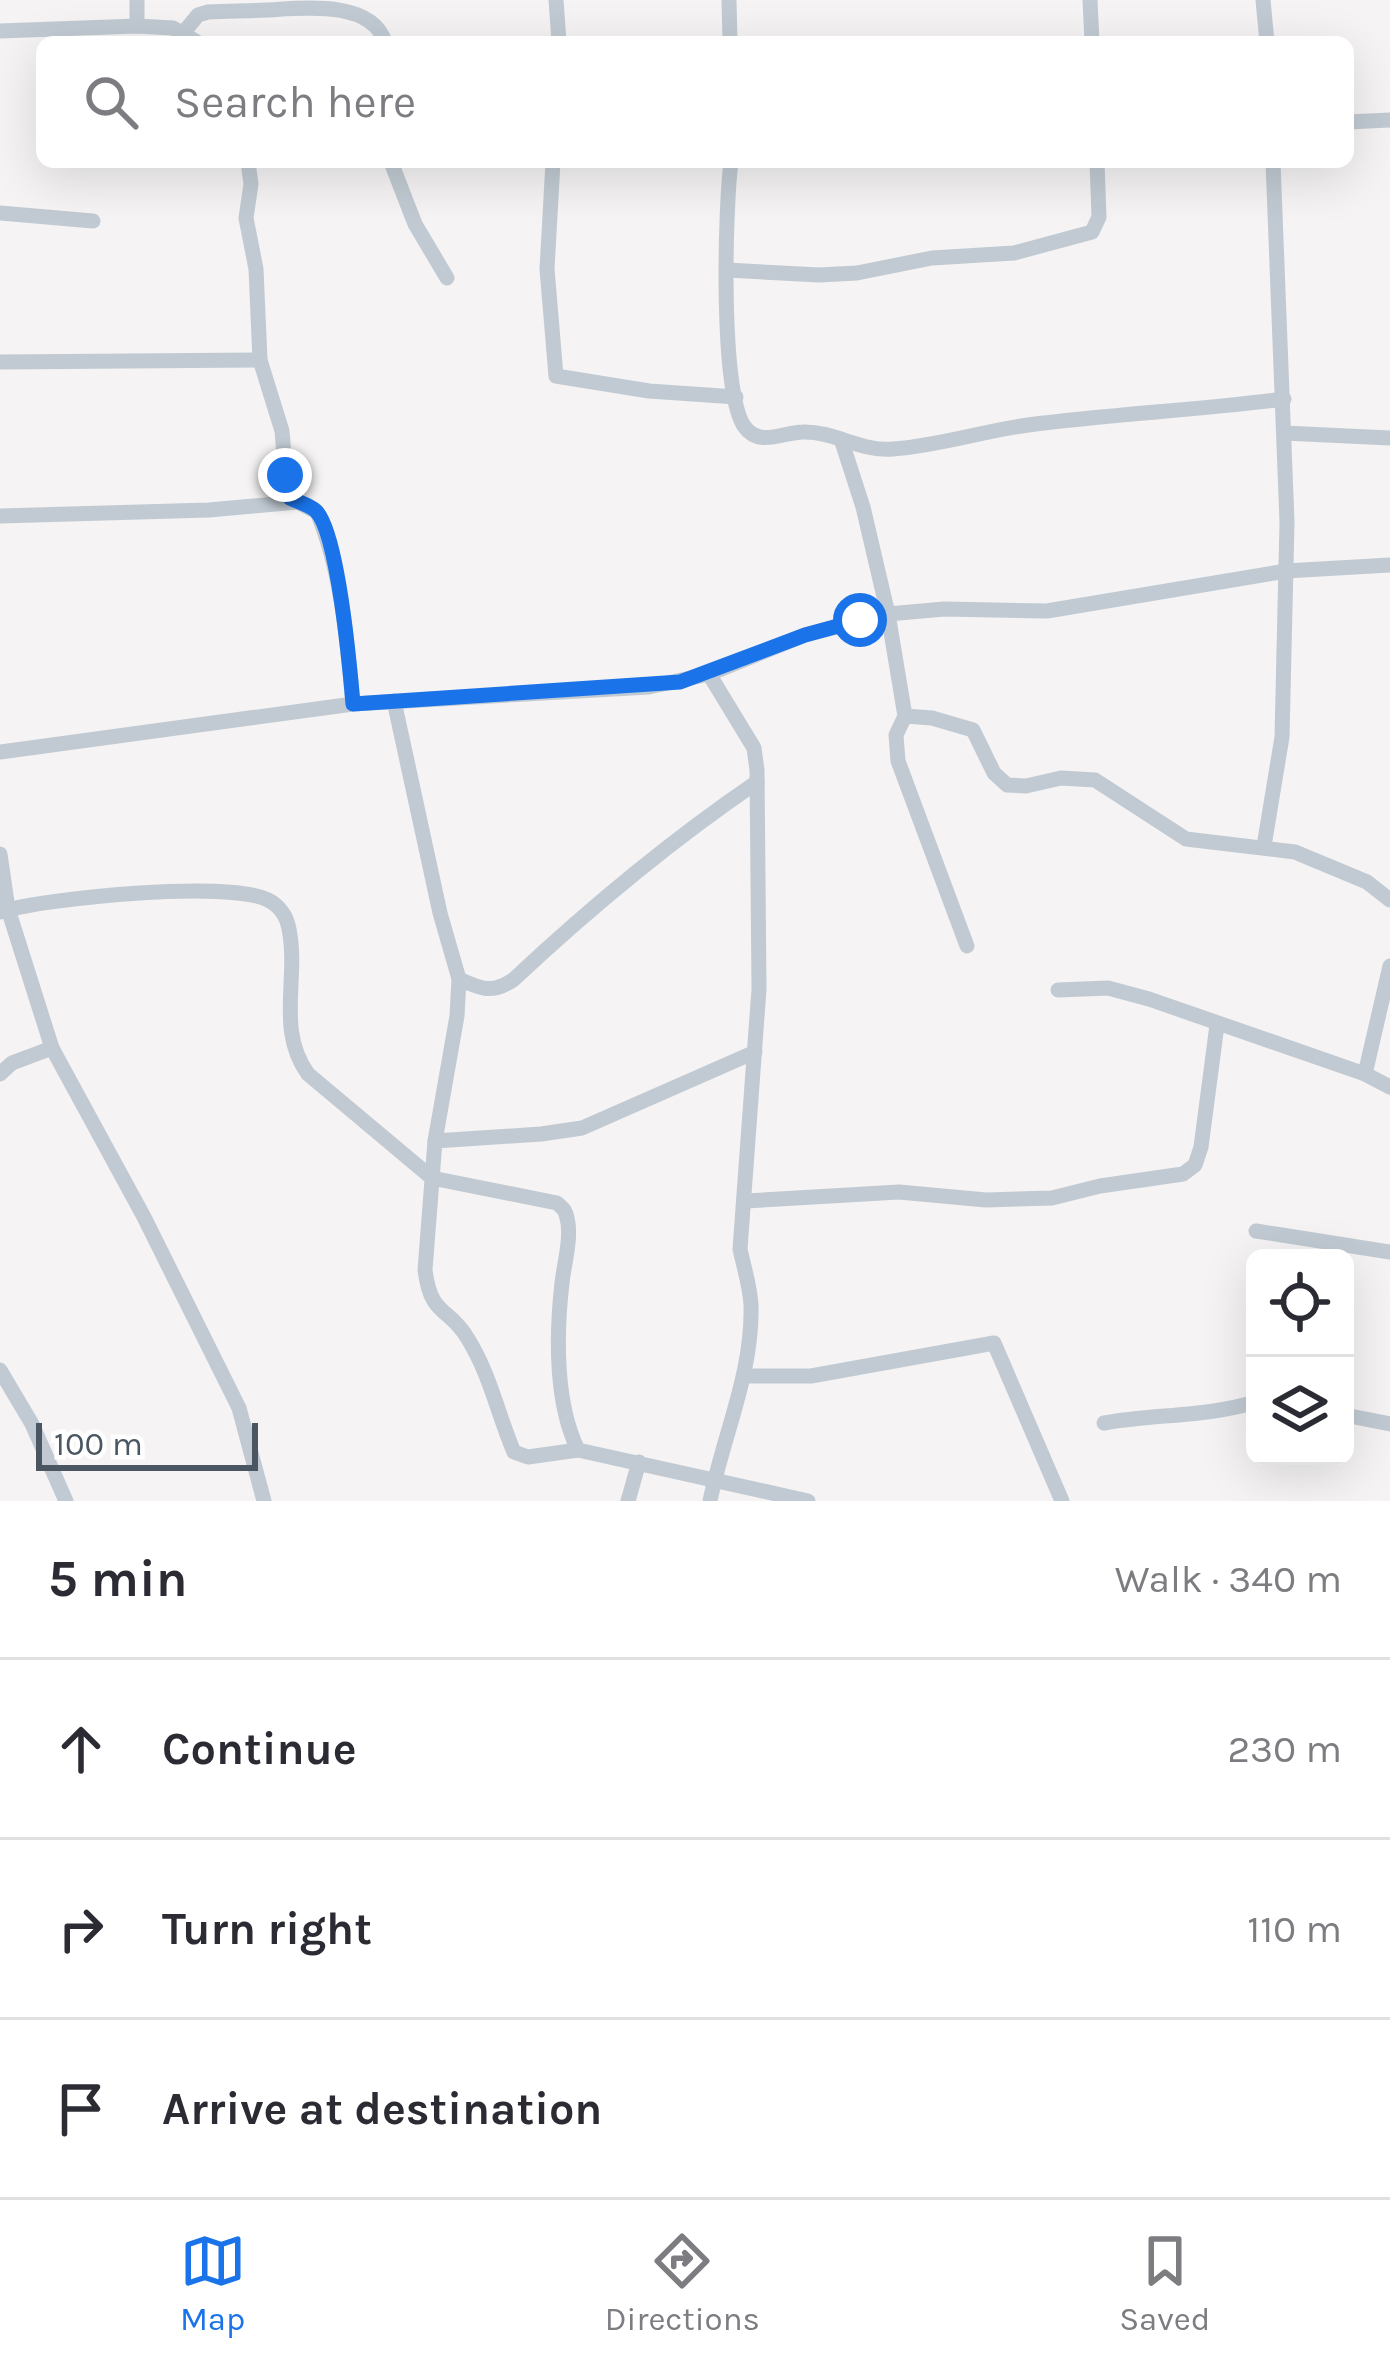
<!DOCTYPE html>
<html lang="en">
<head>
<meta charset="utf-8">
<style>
	body { margin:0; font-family:Karla,sans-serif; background:#f2f2f3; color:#2b2b33 }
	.controls { position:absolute; right:36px; bottom:36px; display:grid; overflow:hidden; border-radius:18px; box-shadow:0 12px 48px #0002 }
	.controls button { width:108px; height:108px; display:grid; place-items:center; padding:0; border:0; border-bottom:3px solid #e1e1e2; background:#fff; color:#2b2b33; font:60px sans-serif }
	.scale { position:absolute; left:36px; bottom:30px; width:222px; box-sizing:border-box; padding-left:12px; border:6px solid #4a5661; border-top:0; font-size:33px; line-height:42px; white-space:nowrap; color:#4a5661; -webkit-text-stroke:9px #fff; paint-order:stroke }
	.stop { position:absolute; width:36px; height:36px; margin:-27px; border:9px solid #1a73e8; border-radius:50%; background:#fff }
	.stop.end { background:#1a73e8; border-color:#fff; box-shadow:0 3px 12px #0008 }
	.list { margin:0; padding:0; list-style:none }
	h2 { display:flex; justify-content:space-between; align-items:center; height:156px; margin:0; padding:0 48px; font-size:51px }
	h2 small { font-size:39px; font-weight:400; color:#7c7c81 }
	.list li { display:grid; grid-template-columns:78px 1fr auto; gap:36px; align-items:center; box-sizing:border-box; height:180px; padding:0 48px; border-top:3px solid #e1e1e2 }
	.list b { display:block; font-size:45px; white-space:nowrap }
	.list em { font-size:39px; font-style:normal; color:#7c7c81 }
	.icon { flex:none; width:66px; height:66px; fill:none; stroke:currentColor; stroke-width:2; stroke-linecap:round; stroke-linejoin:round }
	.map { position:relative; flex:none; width:1390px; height:1501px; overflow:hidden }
	.search { position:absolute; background:#fff; box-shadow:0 12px 48px #0002; left:36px; right:36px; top:36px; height:132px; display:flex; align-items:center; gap:30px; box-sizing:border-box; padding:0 42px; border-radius:18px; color:#7c7c81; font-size:45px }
	.sheet { height:696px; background:#fff }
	nav { display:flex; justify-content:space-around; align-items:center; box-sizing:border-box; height:168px; border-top:3px solid #e1e1e2; background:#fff; font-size:33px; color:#7c7c81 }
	nav a { display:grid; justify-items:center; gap:6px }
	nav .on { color:#1a73e8 }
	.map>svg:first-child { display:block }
</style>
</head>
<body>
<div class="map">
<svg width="1390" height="1501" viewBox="0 0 1390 1501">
	<rect width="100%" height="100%" fill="#f5f3f3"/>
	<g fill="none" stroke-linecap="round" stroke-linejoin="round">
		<g stroke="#c1cad2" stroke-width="15">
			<polyline points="556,0 559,42"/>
			<polyline points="729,0 730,42"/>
			<polyline points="1090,0 1092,42"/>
			<polyline points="1263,0 1267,42"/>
			<polyline points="137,26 137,0"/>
			<polyline points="0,31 137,26 173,28 197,42"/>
			<path d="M184,32L198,15L208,12C228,11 247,11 266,10C305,8 371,0 385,42"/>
			<polyline points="1348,122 1390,120"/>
			<path d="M248,162L251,184L246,218L256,269L260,360L282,431L287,491L290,498L317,512C342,573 347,640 353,704"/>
			<polyline points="391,162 415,224 447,278"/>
			<polyline points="553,162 547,269 556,376 649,391 736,397"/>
			<path d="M731,162C725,209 720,390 744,426C759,448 783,432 803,432C834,431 861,452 893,449C938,446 983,431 1028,425C1113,414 1199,410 1284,399"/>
			<polyline points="0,213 93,221"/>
			<polyline points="727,270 819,275 857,273 932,258 1014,253 1092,232 1099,217 1097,162"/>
			<polyline points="0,362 260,360"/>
			<polyline points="1284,433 1390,438"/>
			<polyline points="841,439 863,507 888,614 905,716 896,735 898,761 967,946"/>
			<polyline points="0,516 209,510 297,502"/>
			<path d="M709,674L754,748L757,770L759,989L740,1249C744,1268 750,1286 751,1305C753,1373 723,1436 710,1501"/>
			<path d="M394,701L440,913L459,979L457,1016L435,1141L425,1270C431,1318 449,1306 468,1339C490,1374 498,1415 514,1452L528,1457L578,1450"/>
			<polyline points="905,716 932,718 973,730 994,773 1007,785 1026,786 1061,778 1095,780 1186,839 1295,852 1367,882 1390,900"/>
			<polyline points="0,752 353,704 649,687 709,674 805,635 888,614 944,609 1047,611 1286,571 1390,565"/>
			<polyline points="1264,846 1282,737 1287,522 1273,162"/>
			<polyline points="0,854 8,909 52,1048 144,1217 239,1408 264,1501"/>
			<path d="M0,912C45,898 229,880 268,900C280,906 287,917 289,929C299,979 276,1030 308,1074L432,1178L557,1203C563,1209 565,1209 567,1218C572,1237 564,1264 562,1283C556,1335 555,1403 578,1450L808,1501"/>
			<path d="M459,979C481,989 492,994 513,980C591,907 669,842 757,782"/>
			<polyline points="1058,990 1108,988 1149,999 1365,1074 1390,966"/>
			<polyline points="0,1074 12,1063 52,1048"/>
			<polyline points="1365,1074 1390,1087"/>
			<polyline points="435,1141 541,1134 582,1128 755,1052"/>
			<polyline points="746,1201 899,1192 986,1200 1052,1198 1100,1186 1183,1174 1195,1165 1201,1147 1217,1025"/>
			<polyline points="1256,1231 1390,1252"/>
			<polyline points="0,1370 32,1424 66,1501"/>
			<polyline points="744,1376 811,1376 994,1343 1062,1501"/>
			<polyline points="1345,1415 1390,1424"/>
			<path d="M1104,1423C1154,1414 1207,1417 1255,1402"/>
			<polyline points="628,1501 639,1462"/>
		</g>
	</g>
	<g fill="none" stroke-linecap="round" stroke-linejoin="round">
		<path stroke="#1a73e8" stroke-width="15" d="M285,475L290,498C298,502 310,505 316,511C338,533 350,669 353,704L680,682L805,635L860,620"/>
	</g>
</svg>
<div class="controls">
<button><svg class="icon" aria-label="locate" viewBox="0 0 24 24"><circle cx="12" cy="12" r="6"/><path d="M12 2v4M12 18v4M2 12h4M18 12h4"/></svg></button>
<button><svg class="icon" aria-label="layers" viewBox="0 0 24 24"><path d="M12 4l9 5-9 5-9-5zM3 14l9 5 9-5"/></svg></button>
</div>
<div class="scale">100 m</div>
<div class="stop" style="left:860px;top:620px"></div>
<div class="stop end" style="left:285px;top:475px"></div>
<div class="search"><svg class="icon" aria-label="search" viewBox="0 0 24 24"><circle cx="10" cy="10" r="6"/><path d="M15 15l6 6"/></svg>Search here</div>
</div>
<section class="sheet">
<h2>5 min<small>Walk · 340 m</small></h2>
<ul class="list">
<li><svg class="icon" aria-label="ahead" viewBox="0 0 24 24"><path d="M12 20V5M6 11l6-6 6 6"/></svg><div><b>Continue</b></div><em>230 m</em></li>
<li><svg class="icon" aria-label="right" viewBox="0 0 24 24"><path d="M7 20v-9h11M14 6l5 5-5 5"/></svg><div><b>Turn right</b></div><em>110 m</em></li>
<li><svg class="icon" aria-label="arrive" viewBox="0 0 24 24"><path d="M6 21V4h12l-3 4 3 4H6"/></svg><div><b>Arrive at destination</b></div></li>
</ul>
</section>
<nav>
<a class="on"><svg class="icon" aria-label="map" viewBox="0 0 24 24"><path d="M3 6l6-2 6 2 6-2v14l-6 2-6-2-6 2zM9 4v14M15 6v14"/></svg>Map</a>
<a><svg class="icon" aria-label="directions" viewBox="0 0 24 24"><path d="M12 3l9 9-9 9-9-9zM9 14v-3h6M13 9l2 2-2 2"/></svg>Directions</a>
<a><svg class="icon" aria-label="saved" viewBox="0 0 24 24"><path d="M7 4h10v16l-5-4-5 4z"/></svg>Saved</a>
</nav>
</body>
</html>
